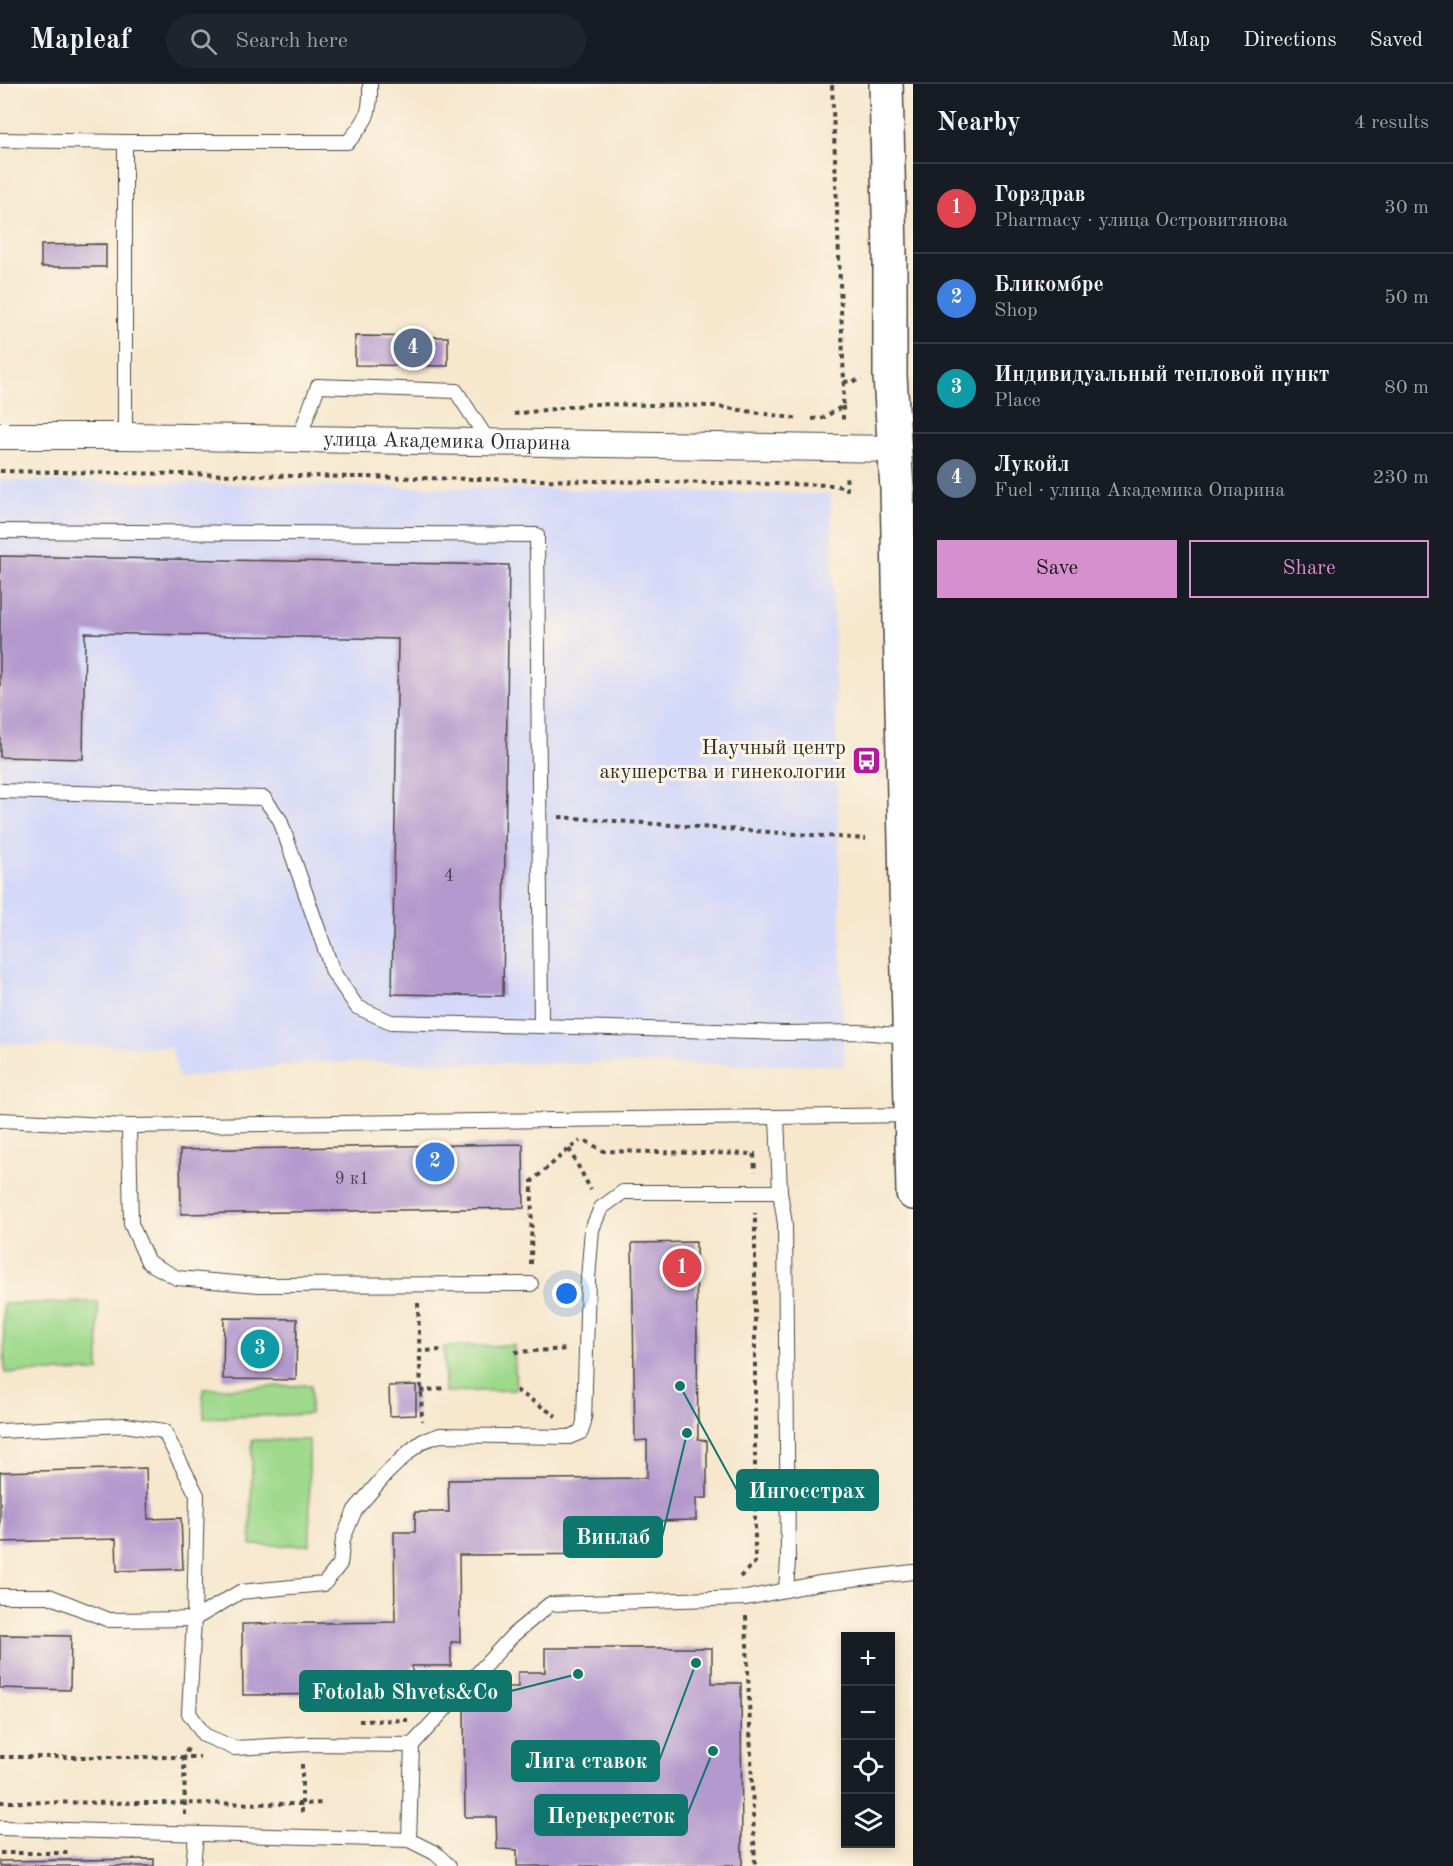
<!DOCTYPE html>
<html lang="en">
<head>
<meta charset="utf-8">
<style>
	body { margin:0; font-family:"Old Standard TT",serif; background:#20242c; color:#f1f3f6 }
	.controls { position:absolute; right:18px; bottom:18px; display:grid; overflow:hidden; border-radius:0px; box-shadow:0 3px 9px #0003 }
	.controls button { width:54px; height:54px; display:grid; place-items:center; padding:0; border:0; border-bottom:2px solid #363941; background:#171b24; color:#f1f3f6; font:30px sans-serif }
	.you { position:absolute; left:567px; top:1210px; width:21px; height:21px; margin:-15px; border:4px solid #fff; border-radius:50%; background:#1a73e8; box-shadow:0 0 0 9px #1a73e833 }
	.badge { display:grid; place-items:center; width:39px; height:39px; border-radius:50%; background:#d690ce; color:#fff; font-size:20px; font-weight:700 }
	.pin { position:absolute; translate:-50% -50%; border:3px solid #fff; box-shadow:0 2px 6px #0006 }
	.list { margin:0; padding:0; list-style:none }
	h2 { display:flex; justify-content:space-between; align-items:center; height:78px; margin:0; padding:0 24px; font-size:26px }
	h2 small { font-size:20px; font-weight:400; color:#9ea1a6 }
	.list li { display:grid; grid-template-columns:39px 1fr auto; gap:18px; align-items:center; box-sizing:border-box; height:90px; padding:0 24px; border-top:2px solid #363941 }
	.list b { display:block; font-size:22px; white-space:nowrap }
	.list p { margin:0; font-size:20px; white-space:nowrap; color:#9ea1a6 }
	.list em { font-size:20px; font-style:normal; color:#9ea1a6 }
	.actions { display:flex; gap:12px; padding:18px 24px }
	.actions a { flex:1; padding:14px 0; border:2px solid #d690ce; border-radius:0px; text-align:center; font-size:21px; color:#d690ce }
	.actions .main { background:#d690ce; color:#111 }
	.icon { flex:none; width:33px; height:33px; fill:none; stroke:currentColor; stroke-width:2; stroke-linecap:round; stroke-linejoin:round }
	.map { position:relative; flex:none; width:913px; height:1782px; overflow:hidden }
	header { display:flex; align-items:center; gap:36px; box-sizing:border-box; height:84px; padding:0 30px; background:#171b24; border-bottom:2px solid #363941 }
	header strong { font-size:28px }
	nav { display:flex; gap:33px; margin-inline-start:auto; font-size:21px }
	.search { width:420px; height:54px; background:#20242c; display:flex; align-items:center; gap:15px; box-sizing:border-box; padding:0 21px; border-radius:33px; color:#9ea1a6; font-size:22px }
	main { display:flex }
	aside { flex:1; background:#171b24 }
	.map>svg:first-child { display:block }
</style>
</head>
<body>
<header>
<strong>Mapleaf</strong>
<div class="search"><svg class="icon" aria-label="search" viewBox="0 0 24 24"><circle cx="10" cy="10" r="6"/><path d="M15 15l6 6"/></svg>Search here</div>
<nav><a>Map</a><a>Directions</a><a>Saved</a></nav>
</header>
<main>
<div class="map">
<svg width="913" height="1782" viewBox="0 0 913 1782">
	<rect width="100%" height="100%" fill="#fcf5e5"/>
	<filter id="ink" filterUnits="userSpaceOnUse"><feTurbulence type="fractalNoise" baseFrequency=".0167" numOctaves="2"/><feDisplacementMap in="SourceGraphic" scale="12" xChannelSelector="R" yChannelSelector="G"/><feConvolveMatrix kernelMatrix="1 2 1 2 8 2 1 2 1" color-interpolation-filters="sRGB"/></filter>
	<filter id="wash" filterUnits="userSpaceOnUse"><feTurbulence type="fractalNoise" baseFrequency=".008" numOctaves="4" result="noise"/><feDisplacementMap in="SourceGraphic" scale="24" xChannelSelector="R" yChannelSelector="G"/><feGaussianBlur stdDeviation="1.35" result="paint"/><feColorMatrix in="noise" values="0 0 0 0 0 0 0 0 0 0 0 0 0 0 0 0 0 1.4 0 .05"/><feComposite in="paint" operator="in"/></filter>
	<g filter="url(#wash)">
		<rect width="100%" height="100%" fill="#f6e7cd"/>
		<polygon fill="#d4d8f9" points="0,396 831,410 844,981 319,978 179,994 171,963 0,960"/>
		<g fill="#9fd98c" stroke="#65825c" stroke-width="1.5">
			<polygon points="98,1218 99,1287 5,1289 3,1220"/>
			<polygon points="514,1261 516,1306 445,1308 444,1263"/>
			<polygon points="311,1301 310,1330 204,1334 203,1305"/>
			<polygon points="252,1356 309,1356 310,1461 251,1461"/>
		</g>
		<g id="blocks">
			<g fill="#b399cd">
				<polygon points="106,160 106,183 41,183 41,161"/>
				<polygon points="355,252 448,253 448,282 355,281"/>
				<polygon points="0,472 509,481 503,912 392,910 398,555 85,549 83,675 0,673"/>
				<polygon points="523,1060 524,1124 181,1130 180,1066"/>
				<polygon points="696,1158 698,1355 707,1357 707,1414 696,1414 696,1436 655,1437 656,1470 459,1471 460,1558 451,1558 451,1582 412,1582 412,1616 383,1616 383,1610 243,1611 242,1540 395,1538 394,1448 415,1448 415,1428 449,1428 448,1396 647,1394 647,1356 635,1357 632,1159"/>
				<polygon points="224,1234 297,1235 296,1296 223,1295"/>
				<polygon points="416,1301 416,1331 390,1332 389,1302"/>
				<polygon points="146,1384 148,1435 181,1434 183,1485 117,1487 116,1455 0,1458 0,1388"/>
				<polygon points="0,1551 71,1552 70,1606 0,1604"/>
				<polygon points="545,1564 712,1564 712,1599 741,1599 742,1782 517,1782 517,1766 497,1765 496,1733 465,1733 464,1621 499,1621 499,1603 518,1603 518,1588 545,1588"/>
				<polygon points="154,1775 154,1782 0,1782 0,1777"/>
			</g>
		</g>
	</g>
	<g filter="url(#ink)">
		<use href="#blocks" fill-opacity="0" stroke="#494743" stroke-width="1.5"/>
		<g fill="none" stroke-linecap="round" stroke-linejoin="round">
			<defs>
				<g id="service">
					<polyline points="0,56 125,58 125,352"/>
					<path d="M125,58H348C367,36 371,30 370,0"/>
					<polyline points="299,354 318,302 456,307 489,358"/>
					<polyline points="0,447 537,451 541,941"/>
					<polyline points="0,707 264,714 280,736 333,888 357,923 391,938 786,949 859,948 909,952"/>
					<polyline points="777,1033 780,1108 785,1140 788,1476 786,1506 819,1499 913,1488"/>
					<polyline points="0,1036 129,1042 911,1031"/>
					<polyline points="129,1042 131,1140 148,1178 177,1194 259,1201 531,1200"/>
					<polyline points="780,1108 623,1108 601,1124 592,1145 588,1195 584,1338 581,1348 569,1353 440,1351 423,1357 411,1366 386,1390 355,1426 343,1455 340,1480 324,1500 240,1508 194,1535 189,1629 204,1651 234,1664 307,1660 412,1661 513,1551 550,1520 746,1514 786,1506"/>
					<polyline points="0,1347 125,1341 164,1347 197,1411 194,1535 109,1536 49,1512 0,1512"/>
					<polyline points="0,1744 409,1756 435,1769 449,1782"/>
					<polyline points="409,1756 412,1661"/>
					<polyline points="193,1782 196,1751"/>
				</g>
				<g id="minor">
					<path id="s1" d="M0,352H125L894,365"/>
				</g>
				<polyline id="secondary" points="886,0 890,170 890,292 897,405 913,1109"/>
			</defs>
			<use href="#service" stroke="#494743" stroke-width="16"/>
			<use href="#minor" stroke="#494743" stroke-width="28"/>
			<use href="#secondary" stroke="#494743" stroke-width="36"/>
			<g stroke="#494743" stroke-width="4" stroke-dasharray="4.5 4.5" stroke-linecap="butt">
				<polyline points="844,298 862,296"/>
				<polyline points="843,322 843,337"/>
				<polyline points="514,330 592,320 714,322 799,335"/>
				<polyline points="812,335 823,334 843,322 844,298 832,0"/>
				<polyline points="0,387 835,401 847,405 846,390"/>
				<polyline points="559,733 866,755"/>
				<polyline points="586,1057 603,1067 756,1070"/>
				<polyline points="569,1065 591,1106"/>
				<polyline points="754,1070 755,1088"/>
				<polyline points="531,1180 532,1097 569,1065 580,1057"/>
				<polyline points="418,1219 422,1337"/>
				<polyline points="418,1267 444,1266"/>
				<polyline points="515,1268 568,1265"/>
				<polyline points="516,1306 556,1332"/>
				<polyline points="420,1307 445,1304"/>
				<polyline points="740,1493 755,1478 755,1129"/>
				<polyline points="746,1532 755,1782"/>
				<polyline points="359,1637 408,1636"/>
				<polyline points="0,1673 200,1673"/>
				<polyline points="302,1680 302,1720 324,1719"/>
				<polyline points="0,1718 302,1720 302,1732"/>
				<polyline points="185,1731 184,1673 188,1664"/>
				<polyline points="0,1769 68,1769"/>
			</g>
			<use href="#service" stroke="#fff" stroke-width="14"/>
			<use href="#minor" stroke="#fff" stroke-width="26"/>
			<use href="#secondary" stroke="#fff" stroke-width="33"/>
		</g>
	</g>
	<defs>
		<symbol id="bus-square" viewBox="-11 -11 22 22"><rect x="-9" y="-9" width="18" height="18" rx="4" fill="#b5179e" stroke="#fcf5e5"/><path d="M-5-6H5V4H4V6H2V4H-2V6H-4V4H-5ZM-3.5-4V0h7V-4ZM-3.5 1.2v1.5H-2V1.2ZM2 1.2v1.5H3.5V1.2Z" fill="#fff"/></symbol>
	</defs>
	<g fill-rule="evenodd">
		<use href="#bus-square" x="850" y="660" width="33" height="33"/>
	</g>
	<g text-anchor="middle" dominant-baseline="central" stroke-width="6" stroke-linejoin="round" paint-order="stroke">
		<g font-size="18" fill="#4d4654">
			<text x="449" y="792">4</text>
			<text x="352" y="1095">9 к1</text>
		</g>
		<g font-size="21" fill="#2b2b2b" stroke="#fcf5e5">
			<text stroke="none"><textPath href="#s1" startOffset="447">улица Академика Опарина</textPath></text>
		</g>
		<g font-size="21" fill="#2b2b2b" stroke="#fcf5e5" text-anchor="end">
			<text x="846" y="664">Научный центр<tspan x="846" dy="24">акушерства и гинекологии</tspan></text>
		</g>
	</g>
	<path fill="none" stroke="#0f766e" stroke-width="2" d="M680 1302L737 1406M687 1349L662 1453M578 1590L511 1607M696 1579L659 1677M713 1667L687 1731"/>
	<g fill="#0f766e" stroke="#fcf5e5" stroke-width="2">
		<circle cx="680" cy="1302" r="6"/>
		<circle cx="687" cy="1349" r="6"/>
		<circle cx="578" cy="1590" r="6"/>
		<circle cx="696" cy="1579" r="6"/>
		<circle cx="713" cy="1667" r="6"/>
	</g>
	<g fill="#0f766e" stroke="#0f766e" stroke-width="2">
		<rect x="737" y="1386" width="141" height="40" rx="6"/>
		<rect x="564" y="1433" width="98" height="40" rx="6"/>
		<rect x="300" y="1587" width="211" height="40" rx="6"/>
		<rect x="512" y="1657" width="147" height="40" rx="6"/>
		<rect x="535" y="1711" width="152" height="40" rx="6"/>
	</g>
	<g font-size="22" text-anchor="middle" font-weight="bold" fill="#fff">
		<text x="807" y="1414">Ингосстрах</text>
		<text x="613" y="1460">Винлаб</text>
		<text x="405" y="1615">Fotolab Shvets&amp;Co</text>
		<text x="586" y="1684">Лига ставок</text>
		<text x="611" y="1739">Перекресток</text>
	</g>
</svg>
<div class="controls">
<button>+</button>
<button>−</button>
<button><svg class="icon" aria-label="locate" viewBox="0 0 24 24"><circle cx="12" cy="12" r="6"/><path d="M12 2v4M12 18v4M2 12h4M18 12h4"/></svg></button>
<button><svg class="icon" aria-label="layers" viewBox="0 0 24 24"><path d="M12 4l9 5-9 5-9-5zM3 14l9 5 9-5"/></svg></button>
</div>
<div class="you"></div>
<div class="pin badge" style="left:682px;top:1184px;background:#e0444e">1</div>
<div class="pin badge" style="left:435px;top:1078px;background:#3f7fe0">2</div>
<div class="pin badge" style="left:260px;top:1265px;background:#0f9aa8">3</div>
<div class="pin badge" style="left:413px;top:264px;background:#5c6f8a">4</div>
</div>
<aside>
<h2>Nearby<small>4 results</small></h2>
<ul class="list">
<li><span class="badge" style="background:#e0444e">1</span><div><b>Горздрав</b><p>Pharmacy · улица Островитянова</p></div><em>30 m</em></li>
<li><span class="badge" style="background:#3f7fe0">2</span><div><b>Бликомбре</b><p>Shop</p></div><em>50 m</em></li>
<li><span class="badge" style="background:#0f9aa8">3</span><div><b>Индивидуальный тепловой пункт</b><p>Place</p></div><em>80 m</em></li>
<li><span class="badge" style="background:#5c6f8a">4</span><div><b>Лукойл</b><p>Fuel · улица Академика Опарина</p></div><em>230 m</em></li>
</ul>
<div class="actions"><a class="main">Save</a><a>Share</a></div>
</aside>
</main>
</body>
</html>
